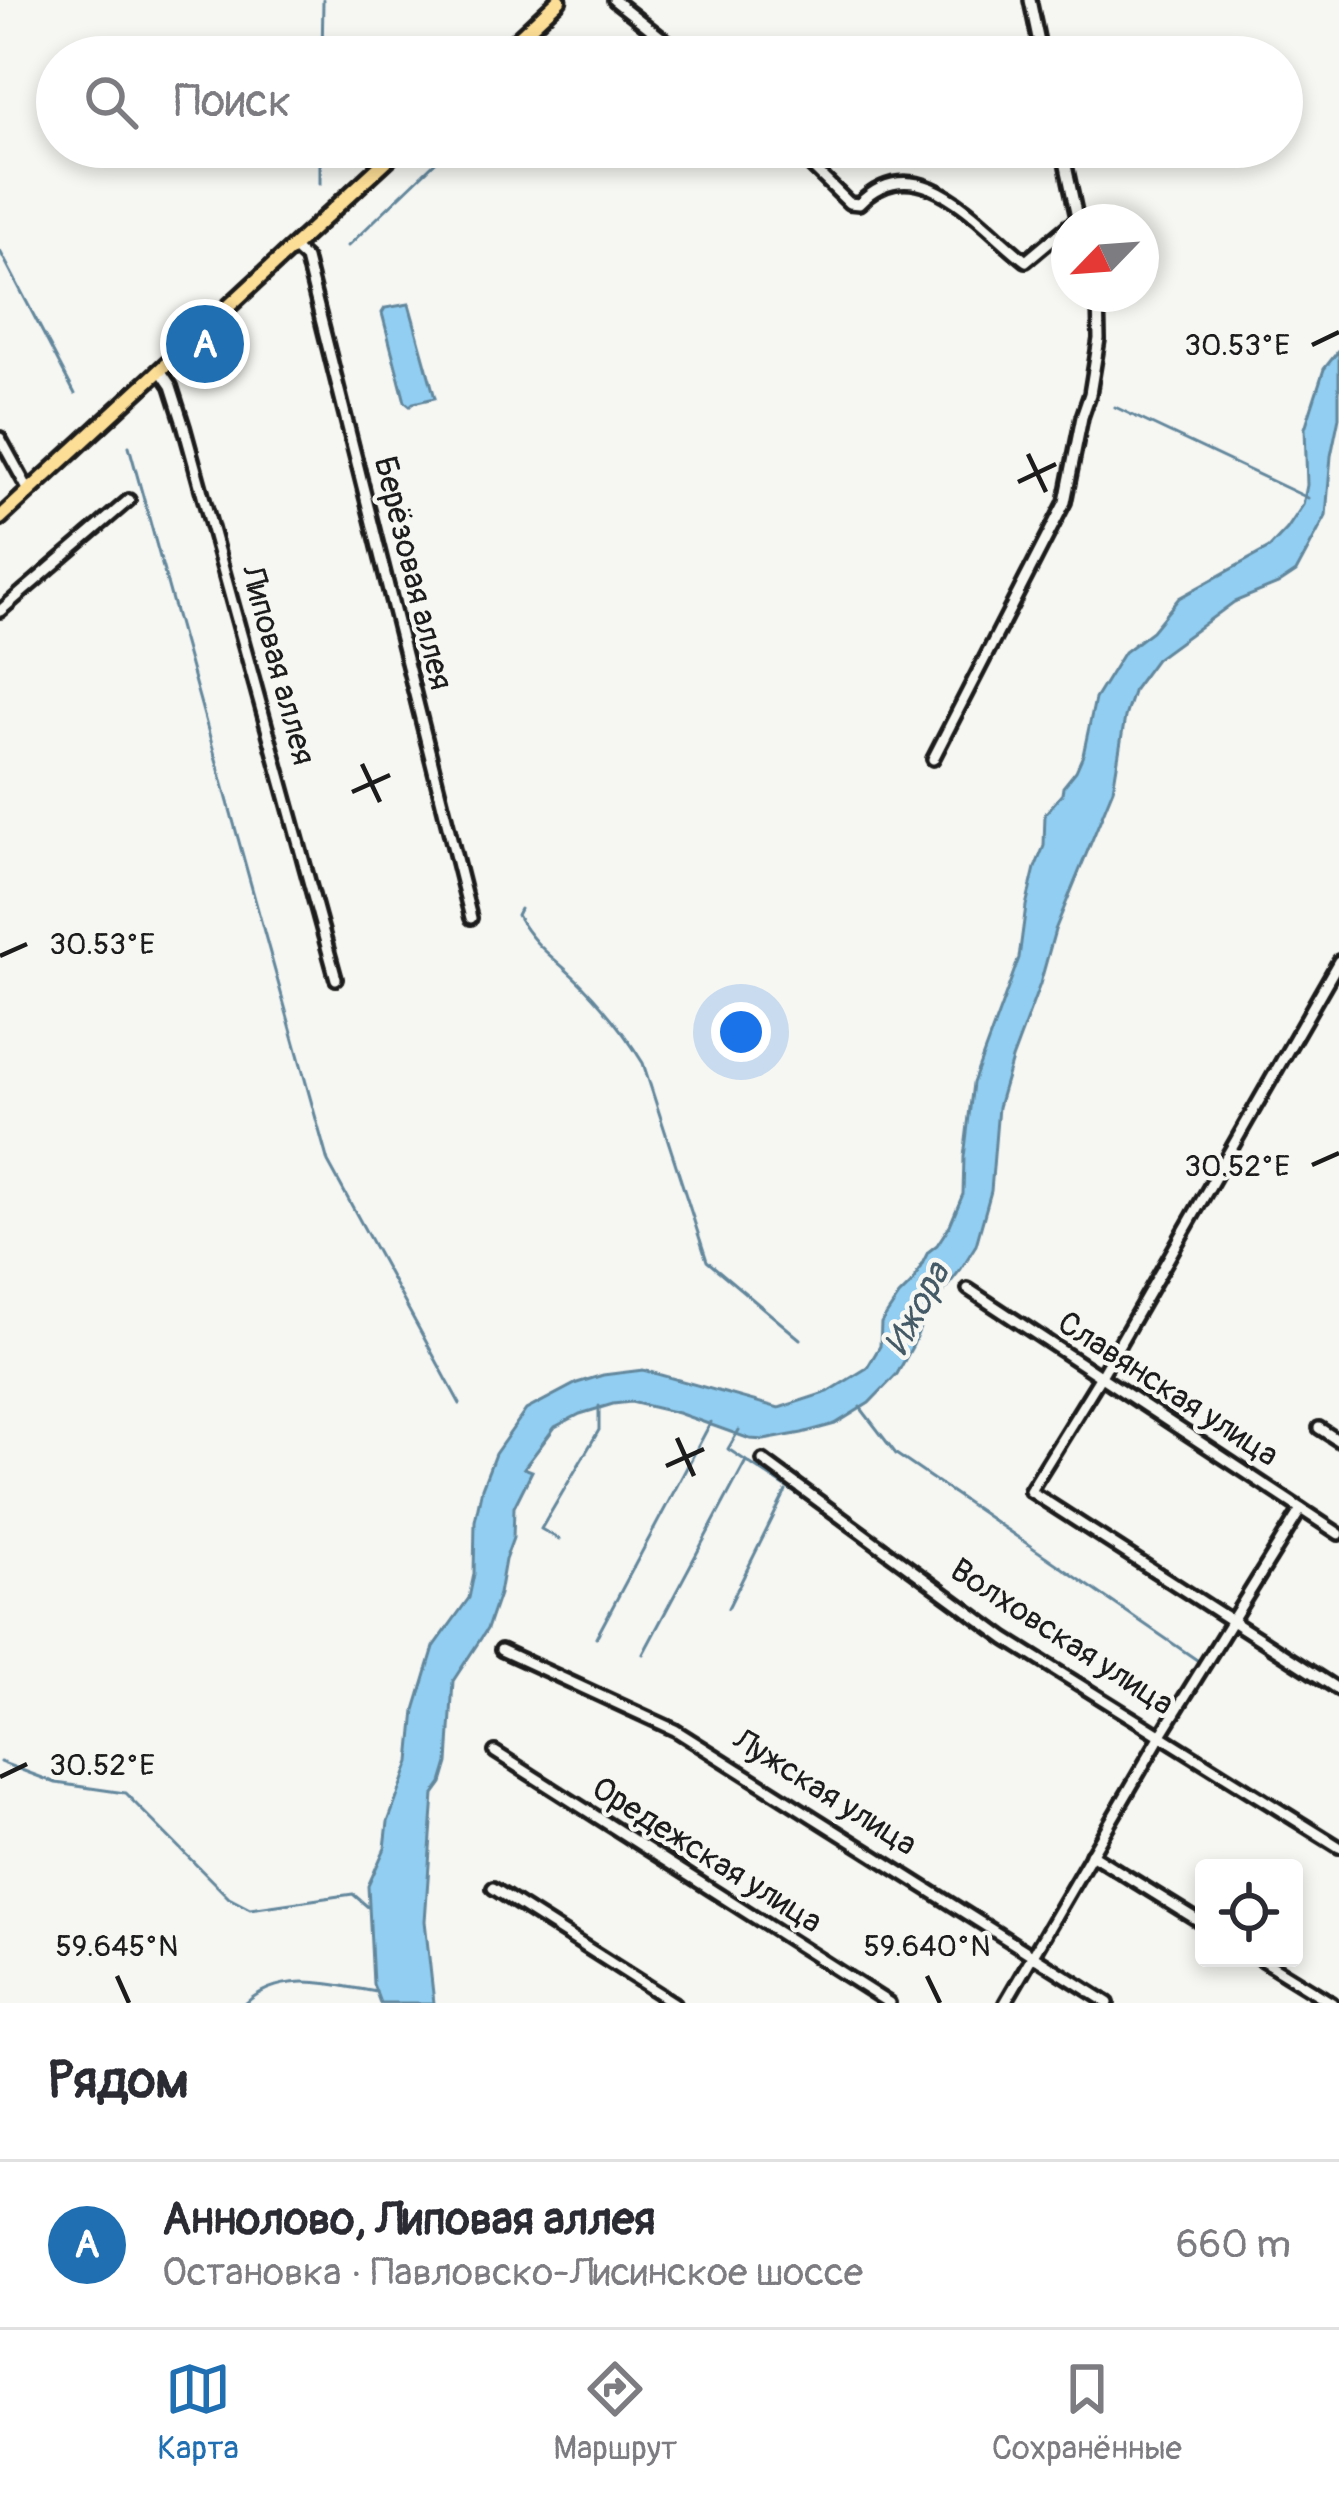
<!DOCTYPE html>
<html lang="ru">
<head>
<meta charset="utf-8">
<style>
	body { margin:0; font-family:Pangolin,sans-serif; background:#f7f7f7; color:#2b2b33 }
	.controls { position:absolute; right:36px; bottom:36px; display:grid; overflow:hidden; border-radius:12px; box-shadow:0 6px 18px #0003 }
	.controls button { width:108px; height:108px; display:grid; place-items:center; padding:0; border:0; border-bottom:3px solid #e1e1e2; background:#fff; color:#2b2b33; font:60px sans-serif }
	.compass { position:absolute; left:1051px; top:204px; width:108px; height:108px; border-radius:50%; background:#fff; box-shadow:0 6px 18px #0003; rotate:245deg }
	.you { position:absolute; left:741px; top:1032px; width:42px; height:42px; margin:-30px; border:9px solid #fff; border-radius:50%; background:#1a73e8; box-shadow:0 0 0 18px #1a73e833 }
	.badge { display:grid; place-items:center; width:78px; height:78px; border-radius:50%; background:#1f6fb2; color:#fff; font-size:39px; font-weight:700 }
	.pin { position:absolute; translate:-50% -50%; border:6px solid #fff; box-shadow:0 3px 12px #0006 }
	.list { margin:0; padding:0; list-style:none }
	h2 { display:flex; justify-content:space-between; align-items:center; height:156px; margin:0; padding:0 48px; font-size:51px }
	h2 small { font-size:39px; font-weight:400; color:#7c7c81 }
	.list li { display:grid; grid-template-columns:78px 1fr auto; gap:36px; align-items:center; box-sizing:border-box; height:168px; padding:0 48px; border-top:3px solid #e1e1e2 }
	.list b { display:block; font-size:45px; white-space:nowrap }
	.list p { margin:0; font-size:39px; white-space:nowrap; color:#7c7c81 }
	.list em { font-size:39px; font-style:normal; color:#7c7c81 }
	.icon { flex:none; width:66px; height:66px; fill:none; stroke:currentColor; stroke-width:2; stroke-linecap:round; stroke-linejoin:round }
	.map { position:relative; flex:none; width:1339px; height:2003px; overflow:hidden }
	.search { position:absolute; background:#fff; box-shadow:0 6px 18px #0003; left:36px; right:36px; top:36px; height:132px; display:flex; align-items:center; gap:30px; box-sizing:border-box; padding:0 42px; border-radius:66px; color:#7c7c81; font-size:45px }
	.sheet { height:324px; background:#fff }
	nav { display:flex; justify-content:space-around; align-items:center; box-sizing:border-box; height:168px; border-top:3px solid #e1e1e2; background:#fff; font-size:33px; color:#7c7c81 }
	nav a { display:grid; justify-items:center; gap:6px }
	nav .on { color:#1f6fb2 }
	.map>svg:first-child { display:block }
</style>
</head>
<body>
<div class="map">
<svg width="1339" height="2003" viewBox="0 0 1339 2003">
	<rect width="100%" height="100%" fill="#f6f6f2"/>
	<filter id="ink" filterUnits="userSpaceOnUse"><feTurbulence type="fractalNoise" baseFrequency=".00833" numOctaves="2"/><feDisplacementMap in="SourceGraphic" scale="24" xChannelSelector="R" yChannelSelector="G"/><feConvolveMatrix kernelMatrix="1 2 1 2 8 2 1 2 1" color-interpolation-filters="sRGB"/></filter>
	<g filter="url(#ink)">
		<g fill="#91cef2" stroke="#62879c" stroke-width="3">
			<polygon points="409,304 435,398 413,403 410,406 405,402 382,313 385,308"/>
			<polygon points="1339,350 1339,417 1331,456 1326,516 1296,572 1278,584 1234,602 1156,659 1134,689 1125,717 1113,789 1055,930 1040,984 1012,1059 998,1107 991,1191 976,1245 961,1269 925,1315 913,1345 897,1374 869,1403 835,1424 802,1433 764,1440 750,1439 678,1413 631,1402 613,1404 580,1414 555,1427 524,1468 532,1471 514,1507 513,1538 505,1560 499,1594 487,1629 453,1681 448,1763 442,1783 434,1794 425,1921 434,2003 380,2003 373,1984 368,1886 385,1848 388,1822 410,1762 415,1710 434,1647 469,1598 474,1574 475,1521 482,1488 495,1454 526,1410 577,1383 603,1375 643,1370 779,1408 828,1392 867,1368 880,1346 881,1323 899,1296 913,1282 928,1252 937,1245 950,1225 963,1194 964,1157 973,1083 1019,958 1026,906 1035,868 1044,846 1045,814 1062,794 1063,787 1076,771 1083,755 1095,699 1124,652 1152,631 1179,598 1269,548 1287,529 1303,505 1307,485 1305,428 1324,369"/>
		</g>
		<g fill="none" stroke-linecap="round" stroke-linejoin="round">
			<g stroke="#62879c" stroke-width="3">
				<polyline points="322,57 323,0"/>
				<polyline points="320,184 320,147"/>
				<polyline points="348,246 451,147"/>
				<polyline points="0,251 75,394"/>
				<polyline points="1115,407 1308,498"/>
				<polyline points="129,446 328,1162 460,1404"/>
				<path d="M520,909L517,915C536,949 557,959 583,986C606,1010 626,1035 643,1063L707,1261L800,1339"/>
				<polyline points="860,1407 896,1454 1197,1660"/>
				<polyline points="739,1430 728,1449 842,1524"/>
				<polyline points="559,1539 541,1529 599,1430 599,1406"/>
				<polyline points="728,1608 786,1491"/>
				<polyline points="596,1638 711,1422"/>
				<polyline points="643,1654 746,1461"/>
				<polyline points="0,1762 56,1783 125,1793 229,1898 250,1909 353,1894 368,1907"/>
				<path d="M246,2003C283,1969 332,1985 376,1992"/>
			</g>
			<defs>
				<g id="minor">
					<polyline points="614,0 662,38 693,57"/>
					<polyline points="1030,0 1042,57"/>
					<path d="M792,147L849,203L859,204C919,143 981,227 1026,261L1069,225"/>
					<polyline points="1062,147 1078,222"/>
					<polyline points="293,247 306,259 471,918"/>
					<polyline points="160,370 171,386 184,427 336,979"/>
					<polyline points="0,438 29,491"/>
					<polyline points="0,611 129,500"/>
					<polyline points="933,759 1065,502 1082,417 1090,394 1099,339 1098,294"/>
					<polyline points="1339,961 1101,1376 1030,1491 1339,1690"/>
					<polyline points="968,1289 1339,1534"/>
					<polyline points="1319,1428 1339,1441"/>
					<polyline points="763,1460 1006,1639 1339,1847"/>
					<polyline points="501,1650 675,1730 1108,2003"/>
					<polyline points="495,1752 889,2003"/>
					<polyline points="1091,1854 1204,1924"/>
					<polyline points="493,1888 674,2003"/>
					<polyline points="1259,1958 1332,2003"/>
					<polyline points="1005,2003 1161,1735 1301,1509"/>
				</g>
				<g id="major">
					<polyline points="498,57 559,0"/>
					<polyline points="0,518 401,147"/>
				</g>
			</defs>
			<use href="#minor" stroke="#1c1c1c" stroke-width="18"/>
			<use href="#major" stroke="#1c1c1c" stroke-width="21"/>
			<use href="#minor" stroke="#f6f6f2" stroke-width="9"/>
			<use href="#major" stroke="#fdde96" stroke-width="12"/>
		</g>
	</g>
	<path fill="none" stroke="#1c1c1c" stroke-width="4.5" d="M1312,345L1339,332M1028,454L1046,492M1018,482L1056,464M362,764L380,802M352,792L390,775M0,956L27,944M1312,1165L1339,1153M677,1438L694,1476M666,1466L704,1449M0,1777L27,1764M117,1976L129,2003M927,1976L940,2003"/>
	<g text-anchor="middle" dominant-baseline="central" stroke-width="9" stroke-linejoin="round" paint-order="stroke">
		<g font-size="33" fill="#1c1c1c" stroke="#f6f6f2">
			<text transform="translate(413 573) rotate(76)">Берёзовая аллея</text>
			<text transform="translate(278 665) rotate(75)">Липовая аллея</text>
			<text transform="translate(1168 1389) rotate(33)">Славянская улица</text>
			<text transform="translate(1062 1637) rotate(33)">Волховская улица</text>
			<text transform="translate(825 1792) rotate(32)">Лужская улица</text>
			<text transform="translate(707 1855) rotate(32)">Оредежская улица</text>
		</g>
		<g font-size="36" font-style="italic" fill="#455a67" stroke="#f6f6f2">
			<text transform="translate(917 1309) rotate(-62)">Ижора</text>
		</g>
	</g>
	<g font-size="30" text-anchor="middle" fill="#1c1c1c" stroke="#f6f6f2" stroke-width="9" stroke-linejoin="round" paint-order="stroke">
		<text x="1237" y="355">30.53°E</text>
		<text x="102" y="954">30.53°E</text>
		<text x="1237" y="1176">30.52°E</text>
		<text x="102" y="1775">30.52°E</text>
		<text x="117" y="1956">59.645°N</text>
		<text x="927" y="1956">59.640°N</text>
	</g>
</svg>
<div class="controls">
<button><svg class="icon" aria-label="locate" viewBox="0 0 24 24"><circle cx="12" cy="12" r="6"/><path d="M12 2v4M12 18v4M2 12h4M18 12h4"/></svg></button>
</div>
<svg class="compass" viewBox="-18 -18 36 36"><path d="M0-13l5 13h-10z" fill="#e53935"/><path d="M0 13l5-13h-10z" fill="#7c7c81"/></svg>
<div class="you"></div>
<div class="pin badge" style="left:205px;top:344px">A</div>
<div class="search"><svg class="icon" aria-label="search" viewBox="0 0 24 24"><circle cx="10" cy="10" r="6"/><path d="M15 15l6 6"/></svg>Поиск</div>
</div>
<section class="sheet">
<h2>Рядом<small></small></h2>
<ul class="list">
<li><span class="badge">A</span><div><b>Аннолово, Липовая аллея</b><p>Остановка · Павловско-Лисинское шоссе</p></div><em>660 m</em></li>
</ul>
</section>
<nav>
<a class="on"><svg class="icon" aria-label="map" viewBox="0 0 24 24"><path d="M3 6l6-2 6 2 6-2v14l-6 2-6-2-6 2zM9 4v14M15 6v14"/></svg>Карта</a>
<a><svg class="icon" aria-label="directions" viewBox="0 0 24 24"><path d="M12 3l9 9-9 9-9-9zM9 14v-3h6M13 9l2 2-2 2"/></svg>Маршрут</a>
<a><svg class="icon" aria-label="saved" viewBox="0 0 24 24"><path d="M7 4h10v16l-5-4-5 4z"/></svg>Сохранённые</a>
</nav>
</body>
</html>
